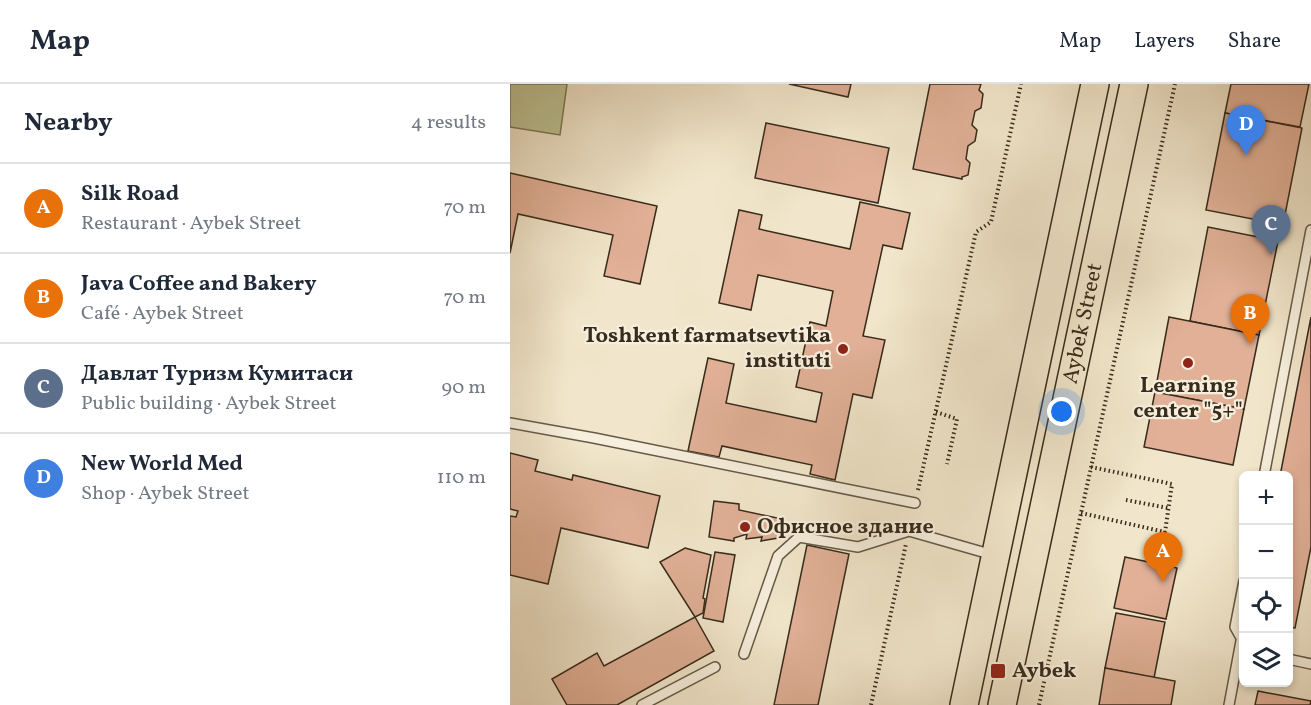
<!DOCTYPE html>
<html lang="en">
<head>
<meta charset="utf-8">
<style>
	body { margin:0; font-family:Vollkorn,serif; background:#f6f6f7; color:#1f2937 }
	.controls { position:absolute; right:18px; bottom:18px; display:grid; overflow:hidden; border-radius:9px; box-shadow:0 3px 9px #0003 }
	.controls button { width:54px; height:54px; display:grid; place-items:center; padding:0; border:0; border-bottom:2px solid #e0e1e3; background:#fff; color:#1f2937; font:30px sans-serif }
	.you { position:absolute; left:552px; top:328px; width:21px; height:21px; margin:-15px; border:4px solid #fff; border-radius:50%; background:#1a73e8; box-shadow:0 0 0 9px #1a73e833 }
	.badge { display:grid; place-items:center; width:39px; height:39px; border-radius:50%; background:#ea580c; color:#fff; font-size:20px; font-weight:700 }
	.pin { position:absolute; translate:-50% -50px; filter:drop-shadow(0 2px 3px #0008) }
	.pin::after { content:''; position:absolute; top:32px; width:21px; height:18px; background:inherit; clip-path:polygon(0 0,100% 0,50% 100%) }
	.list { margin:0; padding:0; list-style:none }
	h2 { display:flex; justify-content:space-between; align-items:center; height:78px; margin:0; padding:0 24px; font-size:26px }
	h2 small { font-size:20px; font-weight:400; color:#747a83 }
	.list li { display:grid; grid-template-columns:39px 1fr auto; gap:18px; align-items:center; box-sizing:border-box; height:90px; padding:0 24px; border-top:2px solid #e0e1e3 }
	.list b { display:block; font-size:22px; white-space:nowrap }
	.list p { margin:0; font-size:20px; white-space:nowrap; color:#747a83 }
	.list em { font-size:20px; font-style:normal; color:#747a83 }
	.icon { flex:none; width:33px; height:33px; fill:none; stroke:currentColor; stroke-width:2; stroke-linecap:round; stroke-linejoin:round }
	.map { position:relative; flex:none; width:801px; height:621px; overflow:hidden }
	header { display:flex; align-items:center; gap:36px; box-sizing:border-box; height:84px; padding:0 30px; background:#fff; border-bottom:2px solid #e0e1e3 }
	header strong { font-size:28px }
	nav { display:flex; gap:33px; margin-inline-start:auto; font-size:21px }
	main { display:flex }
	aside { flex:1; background:#fff }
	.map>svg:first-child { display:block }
</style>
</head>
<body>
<header>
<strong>Map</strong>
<nav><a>Map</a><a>Layers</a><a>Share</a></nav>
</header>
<main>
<aside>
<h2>Nearby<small>4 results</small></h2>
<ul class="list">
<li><span class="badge" style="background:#e8710a">A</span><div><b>Silk Road</b><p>Restaurant · Aybek Street</p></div><em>70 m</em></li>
<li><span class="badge" style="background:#e8710a">B</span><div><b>Java Coffee and Bakery</b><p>Café · Aybek Street</p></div><em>70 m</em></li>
<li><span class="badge" style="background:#5c6f8a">C</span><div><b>Давлат Туризм Кумитаси</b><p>Public building · Aybek Street</p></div><em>90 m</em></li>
<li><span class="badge" style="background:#3f7fe0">D</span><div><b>New World Med</b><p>Shop · Aybek Street</p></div><em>110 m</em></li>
</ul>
</aside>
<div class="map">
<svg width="801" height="621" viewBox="0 0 801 621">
	<rect width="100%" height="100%" fill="#f1e6cb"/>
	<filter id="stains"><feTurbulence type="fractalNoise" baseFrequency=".00333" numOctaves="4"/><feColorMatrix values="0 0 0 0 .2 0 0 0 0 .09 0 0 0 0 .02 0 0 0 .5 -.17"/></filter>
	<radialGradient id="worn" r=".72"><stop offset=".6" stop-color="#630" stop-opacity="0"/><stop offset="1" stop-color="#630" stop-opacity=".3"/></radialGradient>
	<polygon fill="#bec495" stroke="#7a7858" stroke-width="1.5" points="0,0 57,0 50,51 0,43"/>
	<g fill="#e1b097" stroke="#372b1b" stroke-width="1.5">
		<polygon points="279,0 341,0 338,13"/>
		<polygon points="420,0 471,0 469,6 473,10 471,24 465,27 462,41 467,46 465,57 458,62 456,75 460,79 458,91 452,93 452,95 403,85"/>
		<polygon points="721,0 799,0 790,43 715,29"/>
		<polygon points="715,29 792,44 773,141 696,126"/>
		<polygon points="256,39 379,64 368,119 245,94"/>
		<polygon points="0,89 147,122 130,200 94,192 103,151 8,130 0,169"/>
		<polygon points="350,118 400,129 392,165 373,161 353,252 375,256 362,314 343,310 325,396 300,390 302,381 212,362 209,373 178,367 198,274 224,280 216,319 306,338 312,309 286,303 300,238 316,242 323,207 248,191 241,226 209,219 229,126 252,131 249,145 340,165"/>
		<polygon points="698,143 768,157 749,251 680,237"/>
		<polygon points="659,233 749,251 734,325 645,308"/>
		<polygon points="801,233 801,463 785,544 778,543 778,392 770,392"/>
		<polygon points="645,308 734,325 723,381 634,363"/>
		<polygon points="0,369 28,376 25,387 62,396 63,391 150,412 138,464 51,444 38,500 0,491 0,432 6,433 8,427 0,425"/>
		<polygon points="204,417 229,420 229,426 272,435 268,454 251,457 252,453 236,455 237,450 224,454 224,457 199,453"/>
		<polygon points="297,461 339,470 308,621 264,621"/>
		<polygon points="175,464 201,471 193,514 195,515 193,529 185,533 150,478"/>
		<polygon points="205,468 225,471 213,538 193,534"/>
		<polygon points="615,473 667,484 656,535 604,524"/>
		<polygon points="606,529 655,538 644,594 595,584"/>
		<polygon points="185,533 204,567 107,621 57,621 42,595 87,569 94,582"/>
		<polygon points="595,584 665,597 661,621 589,621"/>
		<polygon points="748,607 801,617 800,621 745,621"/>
	</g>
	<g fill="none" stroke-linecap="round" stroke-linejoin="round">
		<defs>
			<g id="service">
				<polyline points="0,339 84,354 405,419"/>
				<polyline points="754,392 801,146"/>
				<polyline points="734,497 725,543 734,559"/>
				<polyline points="234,570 268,472 289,453 348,463 399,447 483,471"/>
				<polyline points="778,575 801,580"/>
				<polyline points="132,621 205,583"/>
				<polyline points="719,621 731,557"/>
			</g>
			<g id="primary">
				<polyline points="454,621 585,0"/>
				<path id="s1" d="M492,621L624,0"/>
			</g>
		</defs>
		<use href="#service" stroke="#665a47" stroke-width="12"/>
		<use href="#primary" stroke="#372b1b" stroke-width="30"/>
		<g stroke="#372b1b" stroke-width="4" stroke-dasharray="1.5 3" stroke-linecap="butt">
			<polyline points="426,328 447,335 437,380"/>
			<polyline points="408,406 466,148 481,138 511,0"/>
			<polyline points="616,416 658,424"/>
			<polyline points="571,429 655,448 662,400 581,383"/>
			<polyline points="361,621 396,460"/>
			<polyline points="529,621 665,0"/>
		</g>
		<use href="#service" stroke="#f6efdd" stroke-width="9"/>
		<use href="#primary" stroke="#f1e6cb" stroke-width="27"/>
	</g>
	<g fill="#8f2418" stroke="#f6efdd" stroke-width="2">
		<circle cx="333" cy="265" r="6"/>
		<circle cx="678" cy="279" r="6"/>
		<circle cx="235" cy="443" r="6"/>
		<rect x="480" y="579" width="16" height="16" rx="3"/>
	</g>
	<g text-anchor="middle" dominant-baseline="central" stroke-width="4.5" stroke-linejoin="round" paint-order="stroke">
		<g font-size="22" fill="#372b1b" stroke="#f6efdd">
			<text stroke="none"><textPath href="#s1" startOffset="390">Aybek Street</textPath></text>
		</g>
		<g font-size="22" font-weight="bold" fill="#372b1b" stroke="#f6efdd" text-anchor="start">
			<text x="321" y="252" text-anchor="end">Toshkent farmatsevtika<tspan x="321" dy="25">instituti</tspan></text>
			<text x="678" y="302" text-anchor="middle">Learning<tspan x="678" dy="25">center "5+"</tspan></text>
			<text x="247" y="443">Офисное здание</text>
			<text x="502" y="587">Aybek</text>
		</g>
	</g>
	<rect width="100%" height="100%" filter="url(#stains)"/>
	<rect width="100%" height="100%" fill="url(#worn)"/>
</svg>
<div class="controls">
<button>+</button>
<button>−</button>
<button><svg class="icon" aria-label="locate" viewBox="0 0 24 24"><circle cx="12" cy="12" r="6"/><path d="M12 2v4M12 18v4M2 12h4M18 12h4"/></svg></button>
<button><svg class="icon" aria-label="layers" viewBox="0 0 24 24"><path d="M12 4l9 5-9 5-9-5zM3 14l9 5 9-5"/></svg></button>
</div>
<div class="you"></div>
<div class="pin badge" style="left:653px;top:498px;background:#e8710a">A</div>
<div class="pin badge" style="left:740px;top:260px;background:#e8710a">B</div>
<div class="pin badge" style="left:761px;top:171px;background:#5c6f8a">C</div>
<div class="pin badge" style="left:736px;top:71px;background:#3f7fe0">D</div>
</div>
</main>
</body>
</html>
